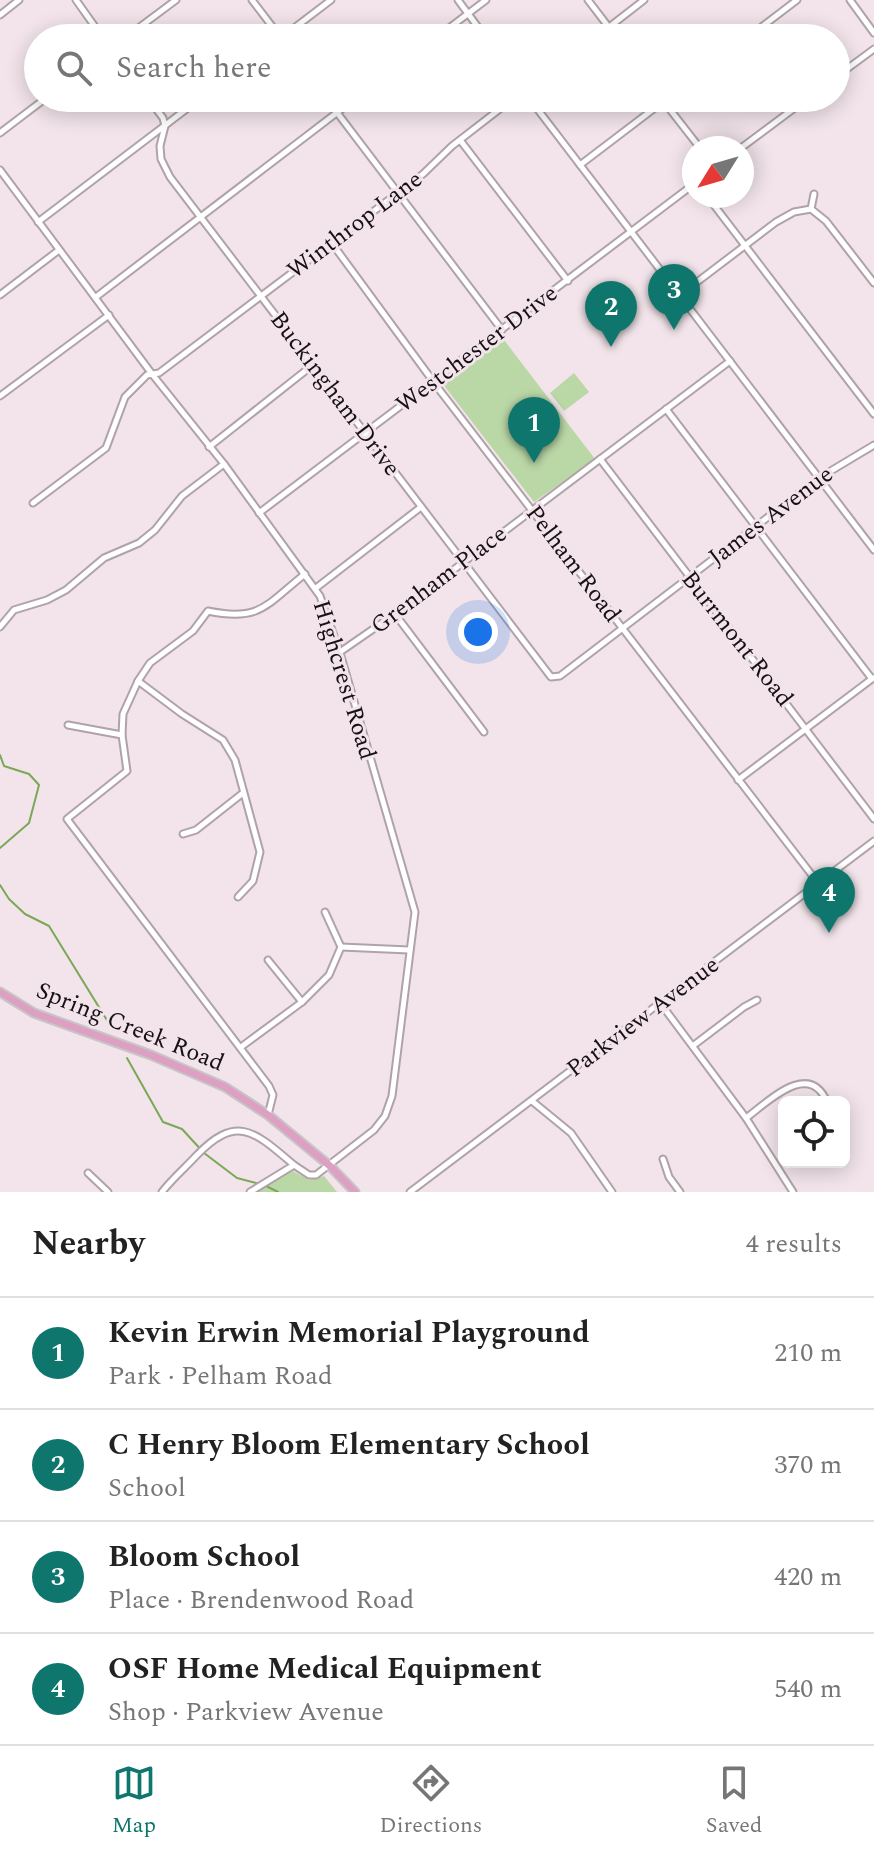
<!DOCTYPE html>
<html lang="en">
<head>
<meta charset="utf-8">
<style>
	body { margin:0; font-family:Spectral,serif; background:#f6f6f6; color:#222 }
	.controls { position:absolute; right:24px; bottom:24px; display:grid; overflow:hidden; border-radius:12px; box-shadow:0 4px 20px #0003 }
	.controls button { width:72px; height:72px; display:grid; place-items:center; padding:0; border:0; border-bottom:2px solid #e0e0e0; background:#fff; color:#222; font:40px sans-serif }
	.compass { position:absolute; left:682px; top:136px; width:72px; height:72px; border-radius:50%; background:#fff; box-shadow:0 4px 20px #0003; rotate:233deg }
	.you { position:absolute; left:478px; top:632px; width:28px; height:28px; margin:-20px; border:6px solid #fff; border-radius:50%; background:#1a73e8; box-shadow:0 0 0 12px #1a73e833 }
	.badge { display:grid; place-items:center; width:52px; height:52px; border-radius:50%; background:#0f766e; color:#fff; font-size:26px; font-weight:700 }
	.pin { position:absolute; translate:-50% -66px; filter:drop-shadow(0 2px 4px #0008) }
	.pin::after { content:''; position:absolute; top:42px; width:28px; height:24px; background:inherit; clip-path:polygon(0 0,100% 0,50% 100%) }
	.list { margin:0; padding:0; list-style:none }
	h2 { display:flex; justify-content:space-between; align-items:center; height:104px; margin:0; padding:0 32px; font-size:34px }
	h2 small { font-size:26px; font-weight:400; color:#767676 }
	.list li { display:grid; grid-template-columns:52px 1fr auto; gap:24px; align-items:center; box-sizing:border-box; height:112px; padding:0 32px; border-top:2px solid #e0e0e0 }
	.list b { display:block; font-size:30px; white-space:nowrap }
	.list p { margin:0; font-size:26px; white-space:nowrap; color:#767676 }
	.list em { font-size:26px; font-style:normal; color:#767676 }
	.icon { flex:none; width:44px; height:44px; fill:none; stroke:currentColor; stroke-width:2; stroke-linecap:round; stroke-linejoin:round }
	.map { position:relative; flex:none; width:874px; height:1192px; overflow:hidden }
	.search { position:absolute; background:#fff; box-shadow:0 4px 20px #0003; left:24px; right:24px; top:24px; height:88px; display:flex; align-items:center; gap:20px; box-sizing:border-box; padding:0 28px; border-radius:44px; color:#767676; font-size:30px }
	.sheet { height:552px; background:#fff }
	nav { display:flex; justify-content:space-around; align-items:center; box-sizing:border-box; height:112px; border-top:2px solid #e0e0e0; background:#fff; font-size:22px; color:#767676 }
	nav a { display:grid; justify-items:center; gap:4px }
	nav .on { color:#0f766e }
	.map>svg:first-child { display:block }
</style>
</head>
<body>
<div class="map">
<svg width="874" height="1192" viewBox="0 0 874 1192">
	<rect width="100%" height="100%" fill="#f2e4ea"/>
	<g fill="#bad7a6">
		<polygon points="501,336 595,459 534,502 442,383"/>
		<polygon points="574,373 589,392 564,411 550,393"/>
		<polygon points="293,1171 309,1180 324,1176 337,1192 257,1192 282,1175"/>
	</g>
	<g fill="none" stroke-linecap="round" stroke-linejoin="round">
		<g stroke="#7aa856" stroke-width="2">
			<polyline points="0,755 4,766 29,774 39,785 29,823 0,848"/>
			<polyline points="0,885 9,899 25,914 49,926 113,1030"/>
			<polyline points="127,1058 163,1122 182,1129 204,1153 237,1178 260,1184"/>
			<polyline points="266,1186 278,1192"/>
		</g>
		<defs>
			<g id="minor">
				<polyline points="76,0 103,38"/>
				<polyline points="252,0 281,38"/>
				<polyline points="458,0 486,38"/>
				<polyline points="588,0 617,38"/>
				<polyline points="850,0 874,33"/>
				<polyline points="0,15 19,0"/>
				<polyline points="125,38 176,0"/>
				<polyline points="281,38 331,0"/>
				<polyline points="436,38 486,0"/>
				<polyline points="595,38 644,0"/>
				<polyline points="747,38 797,0"/>
				<polyline points="836,77 874,49"/>
				<polyline points="148,98 163,118 165,126 160,146 161,159 170,177 551,677 560,676 819,478 874,445"/>
				<polyline points="326,98 502,330"/>
				<polyline points="529,98 874,550"/>
				<polyline points="661,98 700,148"/>
				<polyline points="0,133 46,98"/>
				<polyline points="460,140 568,281"/>
				<polyline points="741,148 808,98"/>
				<polyline points="580,165 668,98"/>
				<polyline points="0,170 152,374 224,464 320,596 340,653 415,912 392,1096 385,1116 374,1130 316,1175 309,1175 294,1165 250,1192"/>
				<polyline points="707,196 874,414"/>
				<polyline points="811,209 814,194"/>
				<polyline points="38,222 201,98"/>
				<polyline points="331,242 438,388 818,883"/>
				<polyline points="0,295 59,250"/>
				<polyline points="680,295 776,222 794,212 811,209 826,221 874,283"/>
				<polyline points="96,297 356,98"/>
				<polyline points="0,396 109,315"/>
				<polyline points="666,409 872,679"/>
				<polyline points="209,447 314,364"/>
				<polyline points="600,459 874,819"/>
				<polyline points="33,503 106,448 125,397 147,375 159,373 423,174 452,146 514,98"/>
				<polyline points="259,513 694,184"/>
				<polyline points="316,588 421,507"/>
				<polyline points="395,614 484,732"/>
				<polyline points="0,627 14,610 47,600 66,590 104,558 139,543 155,530 182,496 224,464"/>
				<polyline points="340,652 395,614 730,361"/>
				<polyline points="138,681 182,714 223,740 235,760 260,852 253,881 238,897"/>
				<polyline points="68,725 122,735"/>
				<polyline points="738,780 873,678"/>
				<polyline points="183,834 196,830 243,793"/>
				<polyline points="325,912 341,947"/>
				<polyline points="341,947 409,950"/>
				<polyline points="268,960 302,1002"/>
				<polyline points="661,1004 746,1118 793,1192"/>
				<polyline points="694,1045 744,1007 757,1000"/>
				<polyline points="241,1047 302,1002 329,975 341,947"/>
				<polyline points="532,1101 571,1133 612,1192"/>
				<path d="M268,1115L273,1095L269,1086L67,819L127,771L122,735L123,714L138,681L150,663L193,631L208,611C260,622 266,605 305,574"/>
				<path d="M746,1118C769,1101 809,1060 827,1102"/>
				<polyline points="663,1159 669,1177 680,1192"/>
				<polyline points="88,1173 108,1192"/>
				<path d="M162,1192C172,1179 185,1168 196,1156C237,1113 255,1132 294,1165"/>
				<polyline points="410,1192 874,841"/>
			</g>
			<polyline id="major" points="0,992 34,1013 151,1055 225,1087 268,1115 330,1166 355,1192"/>
		</defs>
		<use href="#minor" stroke="#b0a2a9" stroke-width="9"/>
		<use href="#major" stroke="#c7c6c7" stroke-width="11"/>
		<use href="#minor" stroke="#fff" stroke-width="5"/>
		<use href="#major" stroke="#dd9fc2" stroke-width="7"/>
	</g>
	<g text-anchor="middle" dominant-baseline="central" stroke-width="6" stroke-linejoin="round" paint-order="stroke">
		<g font-size="24" fill="#161114" stroke="#f2e4ea">
			<text transform="translate(355 225) rotate(-37)">Winthrop Lane</text>
			<text transform="translate(477 349) rotate(-37)">Westchester Drive</text>
			<text transform="translate(335 394) rotate(53)">Buckingham Drive</text>
			<text transform="translate(771 516) rotate(-37)">James Avenue</text>
			<text transform="translate(573 564) rotate(53)">Pelham Road</text>
			<text transform="translate(439 580) rotate(-37)">Grenham Place</text>
			<text transform="translate(737 639) rotate(52)">Burrmont Road</text>
			<text transform="translate(344 680) rotate(73)">Highcrest Road</text>
			<text transform="translate(643 1017) rotate(-37)">Parkview Avenue</text>
			<text transform="translate(130 1027) rotate(22)">Spring Creek Road</text>
		</g>
	</g>
</svg>
<div class="controls">
<button><svg class="icon" aria-label="locate" viewBox="0 0 24 24"><circle cx="12" cy="12" r="6"/><path d="M12 2v4M12 18v4M2 12h4M18 12h4"/></svg></button>
</div>
<svg class="compass" viewBox="-18 -18 36 36"><path d="M0-13l5 13h-10z" fill="#e53935"/><path d="M0 13l5-13h-10z" fill="#767676"/></svg>
<div class="you"></div>
<div class="pin badge" style="left:534px;top:463px">1</div>
<div class="pin badge" style="left:611px;top:347px">2</div>
<div class="pin badge" style="left:674px;top:330px">3</div>
<div class="pin badge" style="left:829px;top:933px">4</div>
<div class="search"><svg class="icon" aria-label="search" viewBox="0 0 24 24"><circle cx="10" cy="10" r="6"/><path d="M15 15l6 6"/></svg>Search here</div>
</div>
<section class="sheet">
<h2>Nearby<small>4 results</small></h2>
<ul class="list">
<li><span class="badge">1</span><div><b>Kevin Erwin Memorial Playground</b><p>Park · Pelham Road</p></div><em>210 m</em></li>
<li><span class="badge">2</span><div><b>C Henry Bloom Elementary School</b><p>School</p></div><em>370 m</em></li>
<li><span class="badge">3</span><div><b>Bloom School</b><p>Place · Brendenwood Road</p></div><em>420 m</em></li>
<li><span class="badge">4</span><div><b>OSF Home Medical Equipment</b><p>Shop · Parkview Avenue</p></div><em>540 m</em></li>
</ul>
</section>
<nav>
<a class="on"><svg class="icon" aria-label="map" viewBox="0 0 24 24"><path d="M3 6l6-2 6 2 6-2v14l-6 2-6-2-6 2zM9 4v14M15 6v14"/></svg>Map</a>
<a><svg class="icon" aria-label="directions" viewBox="0 0 24 24"><path d="M12 3l9 9-9 9-9-9zM9 14v-3h6M13 9l2 2-2 2"/></svg>Directions</a>
<a><svg class="icon" aria-label="saved" viewBox="0 0 24 24"><path d="M7 4h10v16l-5-4-5 4z"/></svg>Saved</a>
</nav>
</body>
</html>
